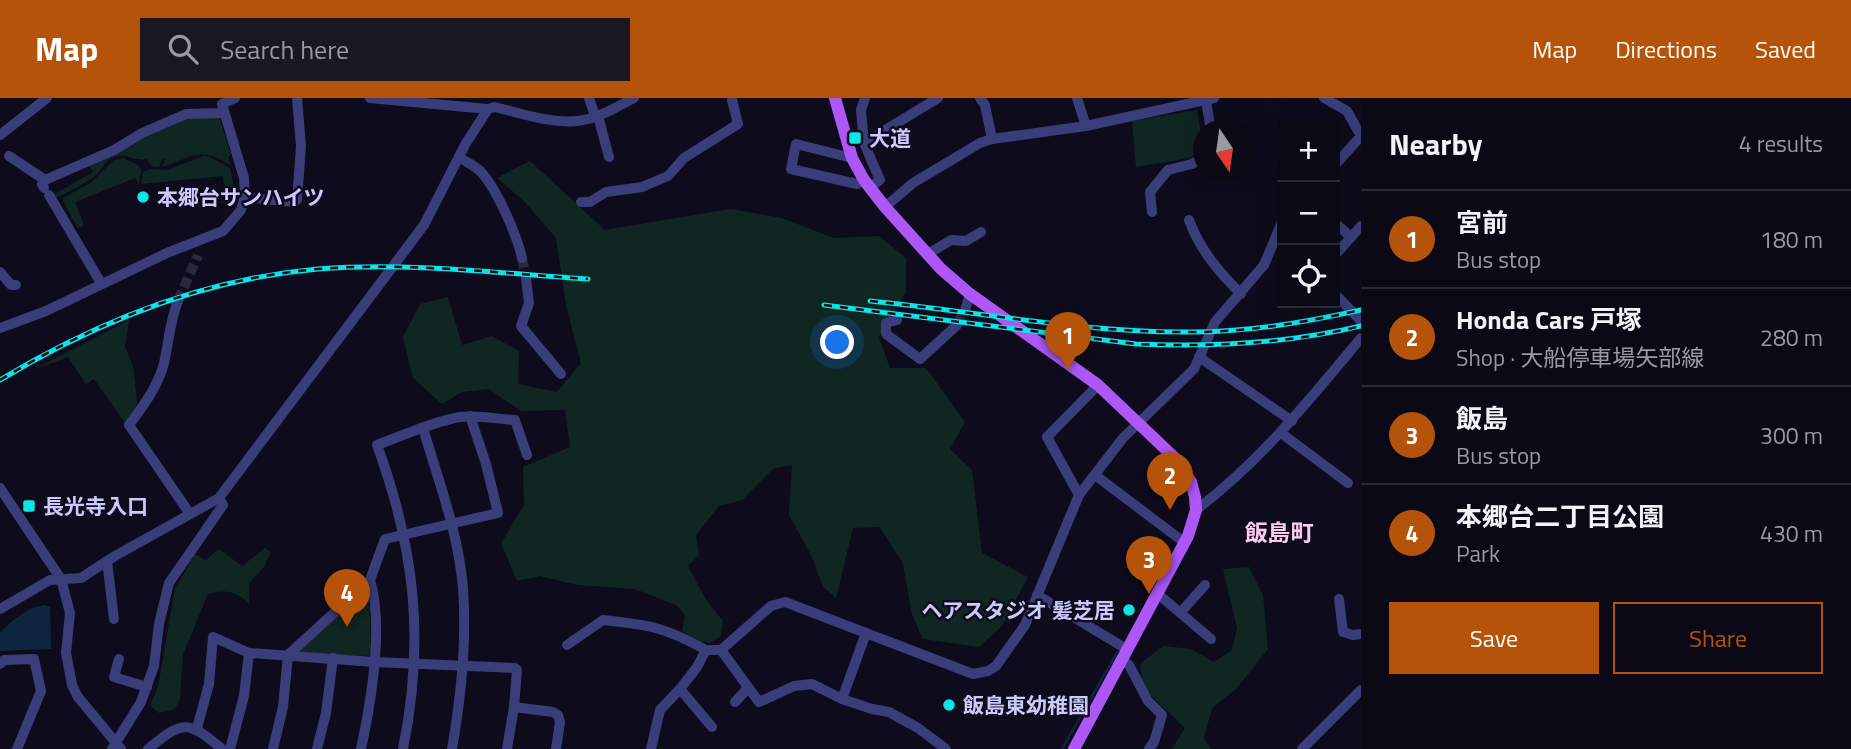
<!DOCTYPE html>
<html lang="en">
<head>
<meta charset="utf-8">
<style>
	body { margin:0; font-family:"Titillium Web","Noto Sans JP",sans-serif; background:#181722; color:#f1f3f6 }
	.controls { position:absolute; right:21px; top:21px; display:grid; overflow:hidden; border-radius:0px; box-shadow:0 7px 28px #0002 }
	.controls button { width:63px; height:63px; display:grid; place-items:center; padding:0; border:0; border-bottom:2px solid #2a2a34; background:#0a0915; color:#f1f3f6; font:35px sans-serif }
	.compass { position:absolute; left:1193px; top:21px; width:63px; height:63px; border-radius:50%; background:#0a0915; box-shadow:0 7px 28px #0002; rotate:167deg }
	.you { position:absolute; left:838px; top:245px; width:24px; height:24px; margin:-18px; border:5px solid #fff; border-radius:50%; background:#1a73e8; box-shadow:0 0 0 10px #1a73e833 }
	.badge { display:grid; place-items:center; width:46px; height:46px; border-radius:50%; background:#b45309; color:#fff; font-size:23px; font-weight:700 }
	.pin { position:absolute; translate:-50% -58px; filter:drop-shadow(0 2px 4px #0008) }
	.pin::after { content:''; position:absolute; top:37px; width:24px; height:21px; background:inherit; clip-path:polygon(0 0,100% 0,50% 100%) }
	.list { margin:0; padding:0; list-style:none }
	h2 { display:flex; justify-content:space-between; align-items:center; height:91px; margin:0; padding:0 28px; font-size:30px }
	h2 small { font-size:23px; font-weight:400; color:#999aa0 }
	.list li { display:grid; grid-template-columns:46px 1fr auto; gap:21px; align-items:center; box-sizing:border-box; height:98px; padding:0 28px; border-top:2px solid #2a2a34 }
	.list b { display:block; font-size:26px; white-space:nowrap }
	.list p { margin:0; font-size:23px; white-space:nowrap; color:#999aa0 }
	.list em { font-size:23px; font-style:normal; color:#999aa0 }
	.actions { display:flex; gap:14px; padding:21px 28px }
	.actions a { flex:1; padding:16px 0; border:2px solid #b45309; border-radius:0px; text-align:center; font-size:24px; color:#b45309 }
	.actions .main { background:#b45309; color:#fff }
	.icon { flex:none; width:38px; height:38px; fill:none; stroke:currentColor; stroke-width:2; stroke-linecap:round; stroke-linejoin:round }
	.map { position:relative; flex:none; width:1361px; height:651px; overflow:hidden }
	header { display:flex; align-items:center; gap:42px; box-sizing:border-box; height:98px; padding:0 35px; background:#b45309; color:#fff }
	header strong { font-size:33px }
	nav { display:flex; gap:38px; margin-inline-start:auto; font-size:24px }
	.search { width:490px; height:63px; background:#181722; display:flex; align-items:center; gap:18px; box-sizing:border-box; padding:0 24px; border-radius:0px; color:#999aa0; font-size:26px }
	main { display:flex }
	aside { flex:1; background:#0a0915 }
	.map>svg:first-child { display:block }
</style>
</head>
<body>
<header>
<strong>Map</strong>
<div class="search"><svg class="icon" aria-label="search" viewBox="0 0 24 24"><circle cx="10" cy="10" r="6"/><path d="M15 15l6 6"/></svg>Search here</div>
<nav><a>Map</a><a>Directions</a><a>Saved</a></nav>
</header>
<main>
<div class="map">
<svg width="1361" height="651" viewBox="0 0 1361 651">
	<rect width="100%" height="100%" fill="#0e0c1c"/>
	<g fill="#102623">
		<polygon points="1197,12 1203,47 1190,60 1136,69 1132,23"/>
		<path d="M187,18H219L231,57L228,59L230,67C199,47 192,60 162,69L165,61L163,60L159,69L152,68L146,61C135,64 125,54 114,59C105,63 101,73 94,79C89,83 61,99 55,100L53,97L93,74L88,65Z"/>
		<polygon points="204,58 212,60 230,70 234,89 231,107 221,105 225,96 223,78 141,86 143,74 150,71 167,72"/>
		<polygon points="123,60 138,67 141,73 139,87 135,80 75,104 84,128 78,130 63,103 63,100 92,84 114,62"/>
		<polygon points="530,63 605,132 731,111 782,120 834,140 879,138 906,160 906,194 879,239 890,270 926,270 965,324 950,351 972,372 982,455 1028,479 1002,528 979,549 923,541 912,517 903,466 880,429 853,430 836,500 823,489 812,459 789,417 792,367 774,370 742,402 719,408 696,437 699,457 688,468 706,502 723,523 721,538 710,545 700,543 682,533 685,517 676,507 635,491 578,487 540,478 517,483 501,445 524,407 523,369 570,349 565,312 521,313 489,291 462,294 442,306 413,280 403,239 420,206 448,199 462,247 492,238 519,253 518,286 557,294 581,265 566,207 556,140 524,103 497,80"/>
		<polygon points="129,222 125,249 133,268 137,304 134,315 125,325 94,281 86,286 68,259 33,272"/>
		<path d="M265,450L271,454L264,469L249,485V505C235,493 226,491 208,496L183,556L180,601L175,611L159,615L150,607L158,589L175,490L195,456L206,462L219,451L242,468Z"/>
		<polygon points="1249,469 1263,497 1268,551 1236,591 1212,610 1204,640 1211,651 1172,651 1185,630 1143,590 1140,566 1163,548 1191,551 1214,564 1232,552 1237,530 1223,471"/>
		<polygon points="362,492 367,492 369,497 371,554 369,558 301,555 299,553"/>
	</g>
	<path fill="#0e253f" d="M44,507L50,509L51,551L0,553V534C13,522 26,510 44,507Z"/>
	<g fill="none" stroke-linecap="round" stroke-linejoin="round">
		<polyline stroke="#0e253f" stroke-width="2.5" points="1062,651 1117,554"/>
		<g stroke="#2a283e" stroke-width="10" stroke-dasharray="10 5" stroke-linecap="butt">
			<polyline points="522,160 526,180"/>
			<polyline points="178,203 198,157"/>
			<polyline points="957,227 966,209"/>
		</g>
		<g stroke="#3a3d79" stroke-width="10">
			<polyline points="235,0 222,6 244,80 245,99"/>
			<path d="M370,0L488,11L495,9C520,15 551,26 577,23C598,21 616,9 634,0"/>
			<polyline points="589,0 595,18"/>
			<polyline points="865,0 861,12 864,45 880,82 870,89"/>
			<polyline points="980,0 985,7 992,41"/>
			<polyline points="1077,0 1086,28"/>
			<polyline points="1324,0 1347,13 1361,38"/>
			<polyline points="1206,3 1211,32"/>
			<polyline points="598,18 609,59"/>
			<polyline points="0,37 47,0"/>
			<polyline points="864,45 938,0"/>
			<polyline points="9,58 45,82 42,86 44,90"/>
			<path d="M459,59C466,64 476,68 482,75C497,92 517,137 522,160"/>
			<polyline points="852,60 796,46 791,71 857,86 864,82"/>
			<polyline points="1335,67 1361,38"/>
			<polyline points="45,82 114,52 142,35 186,16 224,15"/>
			<polyline points="49,97 101,185"/>
			<polyline points="581,104 590,104 606,94 642,89 668,78 684,60 738,26 732,2"/>
			<polyline points="885,109 913,85 980,45 992,41 1086,28 1214,0"/>
			<polyline points="1152,114 1150,94 1168,72 1192,66 1204,58"/>
			<path d="M1189,122C1200,152 1219,174 1241,196"/>
			<polyline points="1335,125 1351,139"/>
			<polyline points="1275,141 1282,124"/>
			<polyline points="928,156 951,142 966,143 981,134"/>
			<polyline points="1335,157 1361,128"/>
			<polyline points="0,174 11,187 16,187"/>
			<polyline points="526,180 529,205 521,228 561,276"/>
			<polyline points="1335,196 1361,223"/>
			<path d="M178,203C169,224 169,247 163,269C156,291 143,308 129,327L190,416"/>
			<polyline points="966,209 970,196"/>
			<polyline points="897,222 886,225 886,236 920,261 957,227"/>
			<polyline points="0,230 46,213 167,155 223,133 241,112 245,99 294,104 297,102 301,48 297,0"/>
			<polyline points="1199,259 1292,323"/>
			<path d="M423,330C438,382 459,436 463,491C467,544 461,599 452,651"/>
			<polyline points="1281,335 1348,385"/>
			<polyline points="1095,377 1185,445"/>
			<polyline points="0,390 61,481 70,515 66,555 72,587 78,599 121,651"/>
			<polyline points="1079,397 1047,339 1098,287"/>
			<path d="M1196,412C1260,364 1310,301 1361,240"/>
			<polyline points="107,463 114,521"/>
			<polyline points="1158,496 1211,541"/>
			<polyline points="1037,497 1128,552"/>
			<polyline points="1339,501 1343,534 1353,537 1361,536"/>
			<polyline points="0,511 50,482 81,480 115,458 219,400 424,127 466,45 488,11"/>
			<polyline points="1181,514 1205,487"/>
			<path d="M567,547L603,522C649,527 665,529 706,552"/>
			<polyline points="721,552 759,604 794,588 812,586 842,601 872,611 889,614 918,630 946,651"/>
			<polyline points="119,561 114,579 147,589"/>
			<polyline points="1121,561 1129,567 1148,603 1162,617 1154,644 1149,651"/>
			<polyline points="0,566 4,562 34,561 41,593 17,651"/>
			<polyline points="680,591 712,629"/>
			<polyline points="842,601 866,535"/>
			<polyline points="735,604 748,590"/>
			<polyline points="197,630 209,586 213,539 249,555 374,564 515,570 517,572 514,609 553,614 558,617 560,624 556,651"/>
			<polyline points="112,651 141,604 154,568 159,526 169,485 223,407 219,400"/>
			<path d="M148,651C183,622 188,622 222,651"/>
			<polyline points="230,651 244,598 249,555"/>
			<polyline points="273,651 283,609 288,557 370,482 385,441 498,415 486,366 470,318"/>
			<polyline points="317,651 326,615 333,560"/>
			<path d="M361,651C371,604 384,528 370,482"/>
			<path d="M403,651C425,542 415,451 377,347C404,337 432,324 460,319C478,317 497,321 515,322L527,357"/>
			<polyline points="507,651 514,609"/>
			<polyline points="651,651 660,612 680,591 697,569 706,552 721,552 771,508 785,504 973,576 988,573 996,568 1025,527 1079,397 1123,340 1194,271 1215,224 1264,167 1275,141 1282,147"/>
			<polyline points="1302,651 1361,592"/>
		</g>
		<polyline stroke="#ad57f6" stroke-width="12" points="835,0 852,60 864,82 885,109 941,171 970,196 1098,287 1177,362 1191,384 1195,399 1196,412 1188,438 1074,651"/>
		<defs>
			<g id="rail">
				<path d="M870,203C972,213 1079,234 1182,234C1243,235 1302,225 1361,212"/>
				<path d="M824,207L1136,246C1211,249 1287,246 1361,228"/>
				<path d="M0,282C98,223 203,181 318,171C407,164 498,175 588,181"/>
			</g>
		</defs>
		<use href="#rail" stroke="#0ce4e7" stroke-width="5"/>
		<use href="#rail" stroke="#0e0c1c" stroke-width="2.5" stroke-dasharray="8" stroke-linecap="butt"/>
	</g>
	<g fill="#0ce4e7" stroke="#0e0c1c" stroke-width="2.5">
		<rect x="848" y="33" width="14" height="14" rx="3.5"/>
		<circle cx="143" cy="99" r="7"/>
		<rect x="22" y="401" width="14" height="14" rx="3.5"/>
		<circle cx="1129" cy="512" r="7"/>
		<circle cx="949" cy="607" r="7"/>
	</g>
	<g text-anchor="middle" dominant-baseline="central" stroke-width="5" stroke-linejoin="round" paint-order="stroke">
		<g font-size="21" font-weight="bold" fill="#cccafc" stroke="#0e0c1c" text-anchor="start">
			<text x="869" y="40">大道</text>
			<text x="157" y="99">本郷台サンハイツ</text>
			<text x="43" y="408">長光寺入口</text>
			<text x="1115" y="512" text-anchor="end">ヘアスタジオ 髪芝居</text>
			<text x="963" y="607">飯島東幼稚園</text>
		</g>
		<g font-size="23" font-weight="bold" fill="#fcccef" stroke="#0e0c1c">
			<text x="1279" y="434">飯島町</text>
		</g>
	</g>
</svg>
<div class="controls">
<button>+</button>
<button>−</button>
<button><svg class="icon" aria-label="locate" viewBox="0 0 24 24"><circle cx="12" cy="12" r="6"/><path d="M12 2v4M12 18v4M2 12h4M18 12h4"/></svg></button>
</div>
<svg class="compass" viewBox="-18 -18 36 36"><path d="M0-13l5 13h-10z" fill="#e53935"/><path d="M0 13l5-13h-10z" fill="#999aa0"/></svg>
<div class="you"></div>
<div class="pin badge" style="left:1068px;top:272px">1</div>
<div class="pin badge" style="left:1170px;top:412px">2</div>
<div class="pin badge" style="left:1149px;top:496px">3</div>
<div class="pin badge" style="left:347px;top:529px">4</div>
</div>
<aside>
<h2>Nearby<small>4 results</small></h2>
<ul class="list">
<li><span class="badge">1</span><div><b>宮前</b><p>Bus stop</p></div><em>180 m</em></li>
<li><span class="badge">2</span><div><b>Honda Cars 戸塚</b><p>Shop · 大船停車場矢部線</p></div><em>280 m</em></li>
<li><span class="badge">3</span><div><b>飯島</b><p>Bus stop</p></div><em>300 m</em></li>
<li><span class="badge">4</span><div><b>本郷台二丁目公園</b><p>Park</p></div><em>430 m</em></li>
</ul>
<div class="actions"><a class="main">Save</a><a>Share</a></div>
</aside>
</main>
</body>
</html>
